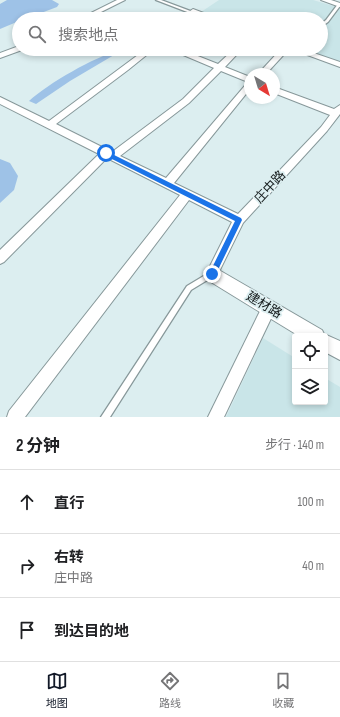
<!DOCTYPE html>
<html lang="zh">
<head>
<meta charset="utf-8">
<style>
	body { margin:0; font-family:"Sofia Sans Condensed","Noto Sans SC",sans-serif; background:#f2f2f2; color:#202124 }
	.controls { position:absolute; right:12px; bottom:12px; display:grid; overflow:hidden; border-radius:4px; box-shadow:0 2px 6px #0003 }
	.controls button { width:36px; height:36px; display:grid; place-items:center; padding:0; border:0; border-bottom:1px solid #e0e0e0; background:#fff; color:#202124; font:20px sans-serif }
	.compass { position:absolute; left:244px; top:68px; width:36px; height:36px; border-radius:50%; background:#fff; box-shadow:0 2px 6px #0003; rotate:142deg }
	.stop { position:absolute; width:12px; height:12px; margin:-9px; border:3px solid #1a73e8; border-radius:50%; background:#fff }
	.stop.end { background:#1a73e8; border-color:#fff; box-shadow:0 1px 4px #0008 }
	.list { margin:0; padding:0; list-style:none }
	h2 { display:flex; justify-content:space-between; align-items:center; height:52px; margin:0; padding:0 16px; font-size:17px }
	h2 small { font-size:13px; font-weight:400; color:#757577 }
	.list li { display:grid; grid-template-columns:26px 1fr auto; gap:12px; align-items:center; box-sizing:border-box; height:64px; padding:0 16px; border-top:1px solid #e0e0e0 }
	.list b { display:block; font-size:15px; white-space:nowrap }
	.list p { margin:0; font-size:13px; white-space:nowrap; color:#757577 }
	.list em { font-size:13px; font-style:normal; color:#757577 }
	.icon { flex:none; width:22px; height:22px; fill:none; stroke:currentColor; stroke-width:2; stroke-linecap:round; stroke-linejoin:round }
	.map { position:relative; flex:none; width:340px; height:417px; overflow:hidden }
	.search { position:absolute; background:#fff; box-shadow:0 2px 6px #0003; left:12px; right:12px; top:12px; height:44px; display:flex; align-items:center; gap:10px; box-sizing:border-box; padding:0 14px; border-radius:22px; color:#757577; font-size:15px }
	.sheet { height:244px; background:#fff }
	nav { display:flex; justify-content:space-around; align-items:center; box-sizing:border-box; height:56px; border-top:1px solid #e0e0e0; background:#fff; font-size:11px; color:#757577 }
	nav a { display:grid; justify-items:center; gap:2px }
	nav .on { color:#111827 }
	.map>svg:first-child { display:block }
</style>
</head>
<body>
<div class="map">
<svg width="340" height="417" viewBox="0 0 340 417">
	<rect width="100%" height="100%" fill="#dceef0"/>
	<g fill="#c9e5e8">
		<polygon points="219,0 313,0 340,8 340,63 302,49 321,49 321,19 221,19 201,12"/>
		<polygon points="263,338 295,358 295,402 325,402 325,378 340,387 340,417 226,417"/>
	</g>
	<g fill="#9ec2e7">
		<polygon points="7,0 52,0 59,4 57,7 25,19 19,19 19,21 0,29 0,4"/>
		<path d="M120,50L114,55L70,81L36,104L29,101C49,83 94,57 120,50Z"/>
		<polygon points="0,159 10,163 18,176 14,190 0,203"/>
	</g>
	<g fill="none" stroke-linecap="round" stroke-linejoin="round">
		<defs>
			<g id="service">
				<polygon points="156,0 161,0 193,12 190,13"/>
				<polygon points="338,4 340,4 340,6 328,22 321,27 321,24 326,20"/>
				<polygon points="212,271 214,272 215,274 214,276 191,290 110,417 101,417 187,286"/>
			</g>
			<g id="minor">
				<polygon points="117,0 125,0 87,19 79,19"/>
				<polygon points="321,0 331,0 340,3 340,7"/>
				<polygon points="193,9 217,18 218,19 209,19 194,14 186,19 179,19"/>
				<polygon points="19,46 19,49 22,50 0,58 0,53"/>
				<path d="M146,49H154L128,70L56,124L112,152L183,99L214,68L169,49H180L218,64L234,49H242L225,67L250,77V89L174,183L238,214L321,127L330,115L274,93V87L334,109L340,105V114L327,131L243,223L216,278L212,280L208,278L206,274L232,222L189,200L25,417H7L9,411L180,195L107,158L4,262L0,264V250L99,154L0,104V97L49,121ZM221,71L248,82L166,178L120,156L189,103Z"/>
				<polygon points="281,49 289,49 266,74 258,74"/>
				<polygon points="291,49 302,49 340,62 340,67"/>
				<polygon points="269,301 274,303 276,308 224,417 208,417 264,303"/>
			</g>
			<polygon id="tertiary" points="212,266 322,330 324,334 340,341 340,360 325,352 325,336 299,336 206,279 204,274 206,269"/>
		</defs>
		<use href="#service" stroke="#87989a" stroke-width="2.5"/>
		<use href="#minor" stroke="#87989a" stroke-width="2"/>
		<use href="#tertiary" stroke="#87989a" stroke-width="2"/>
		<use href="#service" fill="#fff" fill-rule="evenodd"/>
		<use href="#minor" fill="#fff" fill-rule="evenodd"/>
		<use href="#tertiary" fill="#fff" fill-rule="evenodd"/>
	</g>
	<polygon fill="#1a73e8" points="106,151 241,218 242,220 215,276 210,276 209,274 235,221 104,155 104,152"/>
	<g text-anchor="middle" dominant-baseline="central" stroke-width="3.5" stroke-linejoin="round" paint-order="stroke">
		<g font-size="13" fill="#151b1c" stroke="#dceef0">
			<text transform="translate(270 187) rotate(-47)">庄中路</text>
			<text transform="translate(264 305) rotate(31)">建材路</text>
		</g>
	</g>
</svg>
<div class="controls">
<button><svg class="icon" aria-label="locate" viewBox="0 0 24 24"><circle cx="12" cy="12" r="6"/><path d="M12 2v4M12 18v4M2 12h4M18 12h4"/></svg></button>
<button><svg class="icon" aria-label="layers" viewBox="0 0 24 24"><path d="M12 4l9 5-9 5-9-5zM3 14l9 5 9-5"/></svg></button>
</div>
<svg class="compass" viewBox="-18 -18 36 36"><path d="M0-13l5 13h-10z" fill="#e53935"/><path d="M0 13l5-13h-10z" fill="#757577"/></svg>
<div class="stop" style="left:106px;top:153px"></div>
<div class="stop end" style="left:212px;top:274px"></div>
<div class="search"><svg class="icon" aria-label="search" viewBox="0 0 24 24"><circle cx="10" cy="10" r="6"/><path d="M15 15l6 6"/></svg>搜索地点</div>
</div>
<section class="sheet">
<h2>2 分钟<small>步行 · 140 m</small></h2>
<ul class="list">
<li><svg class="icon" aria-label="ahead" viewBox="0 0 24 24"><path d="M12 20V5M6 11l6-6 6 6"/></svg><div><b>直行</b></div><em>100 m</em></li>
<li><svg class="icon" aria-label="right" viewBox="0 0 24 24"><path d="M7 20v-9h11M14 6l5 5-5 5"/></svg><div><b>右转</b><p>庄中路</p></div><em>40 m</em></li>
<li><svg class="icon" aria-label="arrive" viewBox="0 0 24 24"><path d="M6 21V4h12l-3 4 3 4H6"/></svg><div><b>到达目的地</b></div></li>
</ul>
</section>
<nav>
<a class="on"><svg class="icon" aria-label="map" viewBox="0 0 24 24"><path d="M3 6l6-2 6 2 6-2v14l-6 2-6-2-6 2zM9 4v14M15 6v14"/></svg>地图</a>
<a><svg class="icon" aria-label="directions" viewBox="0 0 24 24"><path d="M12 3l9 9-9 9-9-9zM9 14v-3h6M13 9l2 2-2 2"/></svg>路线</a>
<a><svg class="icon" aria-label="saved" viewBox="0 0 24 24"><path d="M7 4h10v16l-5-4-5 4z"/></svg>收藏</a>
</nav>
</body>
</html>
